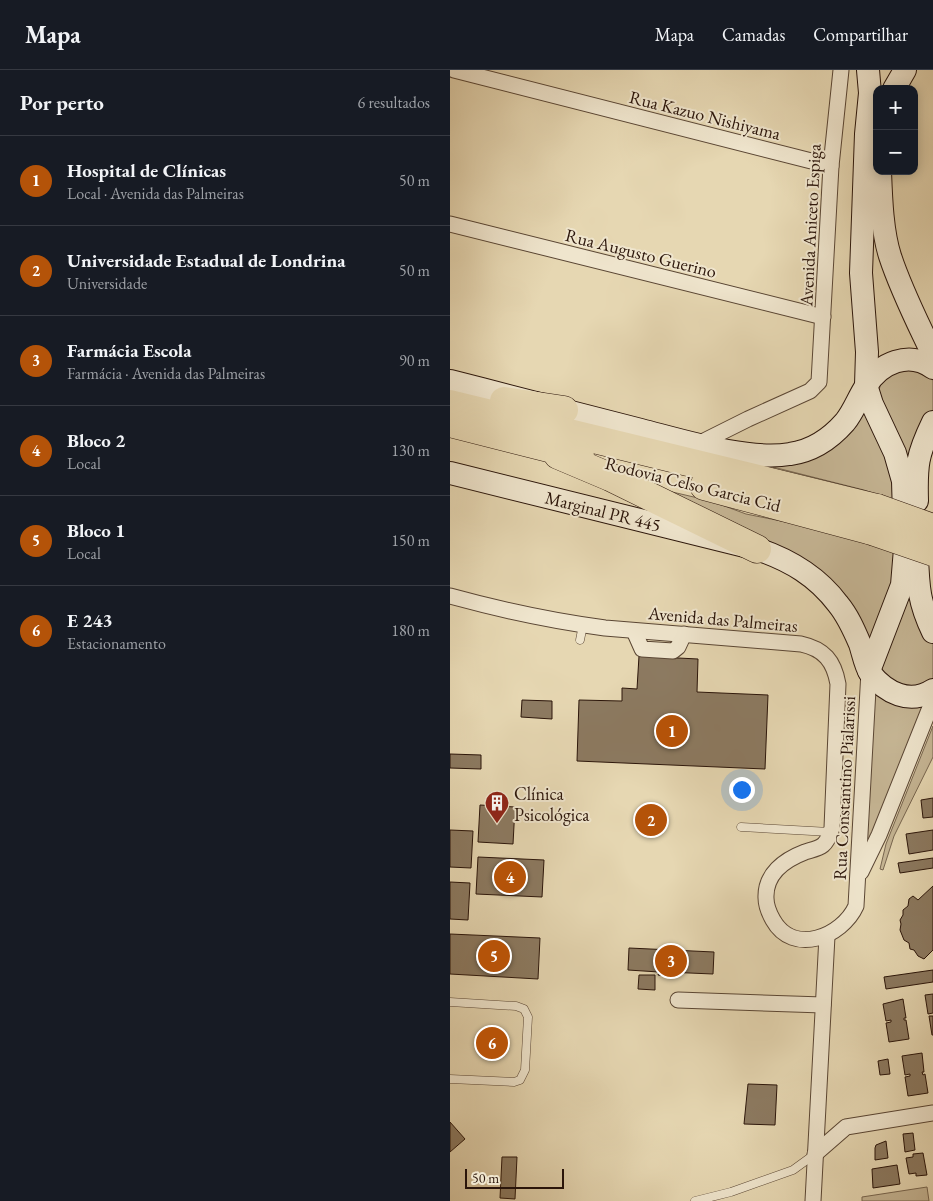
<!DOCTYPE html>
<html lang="pt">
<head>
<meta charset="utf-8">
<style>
	body { margin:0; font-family:"EB Garamond",serif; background:#242831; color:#f1f3f6 }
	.controls { position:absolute; right:15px; top:15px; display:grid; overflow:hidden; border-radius:10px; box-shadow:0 2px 12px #0003 }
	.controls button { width:45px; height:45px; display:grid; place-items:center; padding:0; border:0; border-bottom:1px solid #363941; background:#171b24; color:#f1f3f6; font:25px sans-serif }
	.scale { position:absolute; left:15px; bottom:12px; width:99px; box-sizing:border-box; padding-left:5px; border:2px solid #2b150a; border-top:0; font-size:14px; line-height:18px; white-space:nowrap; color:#2b150a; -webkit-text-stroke:4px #efe5cd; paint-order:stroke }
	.you { position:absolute; left:291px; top:719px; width:18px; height:18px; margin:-12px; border:4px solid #fff; border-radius:50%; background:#1a73e8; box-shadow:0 0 0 8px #1a73e833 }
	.badge { display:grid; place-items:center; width:32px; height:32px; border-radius:50%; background:#b45309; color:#fff; font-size:16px; font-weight:700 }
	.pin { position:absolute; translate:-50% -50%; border:2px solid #fff; box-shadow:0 1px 5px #0006 }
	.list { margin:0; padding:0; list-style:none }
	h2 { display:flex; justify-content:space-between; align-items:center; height:65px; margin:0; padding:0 20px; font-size:21px }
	h2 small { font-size:16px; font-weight:400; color:#9ea1a6 }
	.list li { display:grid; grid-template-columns:32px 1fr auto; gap:15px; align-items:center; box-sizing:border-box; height:90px; padding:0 20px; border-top:1px solid #363941 }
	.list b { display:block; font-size:19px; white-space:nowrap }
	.list p { margin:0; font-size:16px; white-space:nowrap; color:#9ea1a6 }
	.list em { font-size:16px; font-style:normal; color:#9ea1a6 }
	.map { position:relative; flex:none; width:483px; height:1131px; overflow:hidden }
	header { display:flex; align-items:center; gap:30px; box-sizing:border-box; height:70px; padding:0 25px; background:#171b24; border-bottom:1px solid #363941 }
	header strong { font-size:24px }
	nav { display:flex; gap:28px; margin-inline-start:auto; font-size:18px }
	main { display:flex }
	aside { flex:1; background:#171b24 }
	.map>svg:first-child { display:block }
</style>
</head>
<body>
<header>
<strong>Mapa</strong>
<nav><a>Mapa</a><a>Camadas</a><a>Compartilhar</a></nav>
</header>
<main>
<aside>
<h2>Por perto<small>6 resultados</small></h2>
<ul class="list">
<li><span class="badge">1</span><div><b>Hospital de Clínicas</b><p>Local · Avenida das Palmeiras</p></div><em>50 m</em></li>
<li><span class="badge">2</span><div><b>Universidade Estadual de Londrina</b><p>Universidade</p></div><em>50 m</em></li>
<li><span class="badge">3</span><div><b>Farmácia Escola</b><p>Farmácia · Avenida das Palmeiras</p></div><em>90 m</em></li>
<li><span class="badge">4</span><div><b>Bloco 2</b><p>Local</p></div><em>130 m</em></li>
<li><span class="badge">5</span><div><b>Bloco 1</b><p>Local</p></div><em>150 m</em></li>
<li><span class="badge">6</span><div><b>E 243</b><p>Estacionamento</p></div><em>180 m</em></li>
</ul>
</aside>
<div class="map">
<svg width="483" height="1131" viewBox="0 0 483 1131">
	<rect width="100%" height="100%" fill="#e6d7b2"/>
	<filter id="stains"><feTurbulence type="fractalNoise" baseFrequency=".004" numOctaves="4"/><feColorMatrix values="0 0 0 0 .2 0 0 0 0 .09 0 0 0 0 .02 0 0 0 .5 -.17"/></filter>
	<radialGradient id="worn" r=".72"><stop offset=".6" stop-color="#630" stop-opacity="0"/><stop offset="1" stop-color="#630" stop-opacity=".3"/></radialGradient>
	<g fill="#c6b695" stroke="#786650">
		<path d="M458,296L483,310V340L473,358L460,403L428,325C431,305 441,304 458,296Z"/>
		<polygon points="414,338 423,349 449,432 414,420 323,397 347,394 356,391"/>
		<polygon points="218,421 261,431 296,444 371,459 448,483 447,502 421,571 334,479 304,463"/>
		<polygon points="456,518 483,574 483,608 478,613 464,619 433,606 429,593"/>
		<polygon points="425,621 476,630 420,769 414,773"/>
		<polygon points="483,656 483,687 444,766 433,800 430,799 436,774"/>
		<polygon points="477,1117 479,1131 412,1131 412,1127"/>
	</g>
	<g fill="#8c7a61" stroke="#2b150a">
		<polygon points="189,586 248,589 247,622 318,625 315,699 127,691 129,630 172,631 172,618 187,619"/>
		<polygon points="72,630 102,631 102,649 71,647"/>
		<polygon points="0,684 31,685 31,699 0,698"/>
		<polygon points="483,728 483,747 473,748 471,730"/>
		<polygon points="30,735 65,737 63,774 28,772"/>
		<polygon points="0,760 23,761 21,798 0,797"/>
		<polygon points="483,760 483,780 459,784 456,764"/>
		<polygon points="28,787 94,790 92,827 26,824"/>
		<polygon points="483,788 483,798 450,803 448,793"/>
		<polygon points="0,812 20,813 18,850 0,849"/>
		<polygon points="483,816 483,880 474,889 468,886 464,880 460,879 459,873 454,870 450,860 451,854 450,850 453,845 453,840 458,836 459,829 463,826 468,830"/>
		<polygon points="0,864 90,868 88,909 0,904"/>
		<polygon points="179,878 264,882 263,904 216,902 216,906 208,905 209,902 178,900"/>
		<polygon points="483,900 483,912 436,919 434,907"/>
		<polygon points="189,905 205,905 205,920 188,919"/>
		<polygon points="483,924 483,943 478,944 475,925"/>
		<polygon points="453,929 456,948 454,948 454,950 456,950 459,969 439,972 436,953 441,952 441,950 436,951 433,934"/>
		<polygon points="479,946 483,946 483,965 482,965"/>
		<polygon points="472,983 474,1002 472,1002 473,1005 475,1004 478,1023 458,1026 455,1007 460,1006 460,1004 455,1005 452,986"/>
		<polygon points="438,989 440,1004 430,1005 428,991"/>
		<polygon points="298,1014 327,1015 325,1055 294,1054"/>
		<polygon points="0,1052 15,1069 0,1082"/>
		<polygon points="463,1063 465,1080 455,1082 453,1064"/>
		<polygon points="436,1071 438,1088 425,1090 425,1078 426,1075"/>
		<polygon points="473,1083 477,1105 466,1106 466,1103 459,1104 456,1088 463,1087 463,1084"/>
		<polygon points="52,1087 67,1087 65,1129 50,1128"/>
		<polygon points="447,1095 450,1114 423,1118 422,1099"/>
	</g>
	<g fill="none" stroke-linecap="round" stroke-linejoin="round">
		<defs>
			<g id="lane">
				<polyline points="130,570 133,555"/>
				<polyline points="291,757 380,762"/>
				<polyline points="0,932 66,936 74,939 78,947 75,1000 70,1010 64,1012 0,1009"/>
				<polyline points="245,1131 281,1122 343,1100 365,1084"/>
			</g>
			<g id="street">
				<polyline points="4,0 381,96"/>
				<polyline points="0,154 373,247"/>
				<polyline points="248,374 298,349 360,321 369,312 381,96 391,0"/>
				<path d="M0,526C51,540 102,551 155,558L351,574C374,579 384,591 388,614L382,758C380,764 378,771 373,775C368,779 361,780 355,782C334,790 315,804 316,828C316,836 319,843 323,850C343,886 392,867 406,836L419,601"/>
				<polyline points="184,561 192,579 223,581 228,577 234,564"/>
				<polyline points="411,802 429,765 483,630"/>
				<polyline points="228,930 373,935"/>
				<polyline points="365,1084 396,1057 483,1043"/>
				<polyline points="363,1131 377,866"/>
			</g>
			<g id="secondary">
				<polyline points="418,0 420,23 416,64 411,203 417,282 416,315 422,334 445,383 453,411 455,479 452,515 419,601"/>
				<polyline points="444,19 455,0"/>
				<path d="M430,101C431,127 432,161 440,186C451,220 468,253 483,285"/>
				<path d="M0,311C64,327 128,344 191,360C234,371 298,391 340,384C362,381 381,368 395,352C404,341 408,328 416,316C430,293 459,280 483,298"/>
				<path d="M0,403L307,479C340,490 367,506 388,534C398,546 404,560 410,574C413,583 415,595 420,603C436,623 460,635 483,620"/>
				<path d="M467,431C466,395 467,385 483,352"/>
				<path d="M467,485C468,517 469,533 483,562"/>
			</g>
			<g id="highway">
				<polyline points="54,331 114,340"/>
				<polyline points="0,334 427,438"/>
				<polyline points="0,353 130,386"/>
				<polyline points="108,385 160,407 307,479"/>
				<polyline points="254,416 422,461"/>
			</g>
		</defs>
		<use href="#lane" stroke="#5a4634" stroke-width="9"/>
		<use href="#street" stroke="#5a4634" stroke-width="17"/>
		<use href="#secondary" stroke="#2b150a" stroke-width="24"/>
		<use href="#highway" stroke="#2b150a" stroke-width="29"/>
		<use href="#lane" stroke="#efe5cd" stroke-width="8"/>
		<use href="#street" stroke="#efe5cd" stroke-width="15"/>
		<use href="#secondary" stroke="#efe5cd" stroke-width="22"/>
		<use href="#highway" stroke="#e6d7b2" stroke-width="28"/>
		<defs>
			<g id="highway-bridge">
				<polyline points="427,438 483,458"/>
				<polyline points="422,461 483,482"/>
			</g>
		</defs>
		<use href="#highway-bridge" stroke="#2b150a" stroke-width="29" stroke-linecap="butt"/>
		<use href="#highway-bridge" stroke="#e6d7b2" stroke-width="28"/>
	</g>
	<defs>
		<symbol id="building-pin" viewBox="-11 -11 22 30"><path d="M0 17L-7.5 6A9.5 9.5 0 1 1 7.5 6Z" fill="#8f2418" stroke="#efe5cd"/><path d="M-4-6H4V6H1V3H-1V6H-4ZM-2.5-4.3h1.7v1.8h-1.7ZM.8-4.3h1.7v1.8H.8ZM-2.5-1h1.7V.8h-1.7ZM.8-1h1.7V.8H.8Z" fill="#fff"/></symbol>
	</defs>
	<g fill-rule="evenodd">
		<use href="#building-pin" x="33" y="719" width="28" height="38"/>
	</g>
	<g text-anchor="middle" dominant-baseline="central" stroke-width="4" stroke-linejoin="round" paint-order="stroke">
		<g font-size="18" fill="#2b150a" stroke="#efe5cd">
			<text transform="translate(255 45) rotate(14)">Rua Kazuo Nishiyama</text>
			<text transform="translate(360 155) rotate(-87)">Avenida Aniceto Espiga</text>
			<text transform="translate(191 183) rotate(14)">Rua Augusto Guerino</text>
			<text transform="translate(243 414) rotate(14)">Rodovia Celso Garcia Cid</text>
			<text transform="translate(153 441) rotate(14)">Marginal PR 445</text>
			<text transform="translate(273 549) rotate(5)">Avenida das Palmeiras</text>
			<text transform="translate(394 718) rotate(-87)">Rua Constantino Pialarissi</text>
		</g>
		<g font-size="18" fill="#2b150a" stroke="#efe5cd" text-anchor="start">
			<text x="64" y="723">Clínica<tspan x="64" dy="21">Psicológica</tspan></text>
		</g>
	</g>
	<rect width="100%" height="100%" filter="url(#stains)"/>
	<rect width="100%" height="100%" fill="url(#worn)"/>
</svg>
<div class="controls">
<button>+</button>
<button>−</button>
</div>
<div class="scale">50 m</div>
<div class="you"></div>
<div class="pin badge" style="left:222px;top:661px">1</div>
<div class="pin badge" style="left:201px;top:750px">2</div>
<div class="pin badge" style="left:221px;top:891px">3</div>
<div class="pin badge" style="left:60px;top:807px">4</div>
<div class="pin badge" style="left:44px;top:886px">5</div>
<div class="pin badge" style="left:42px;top:973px">6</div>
</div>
</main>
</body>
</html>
